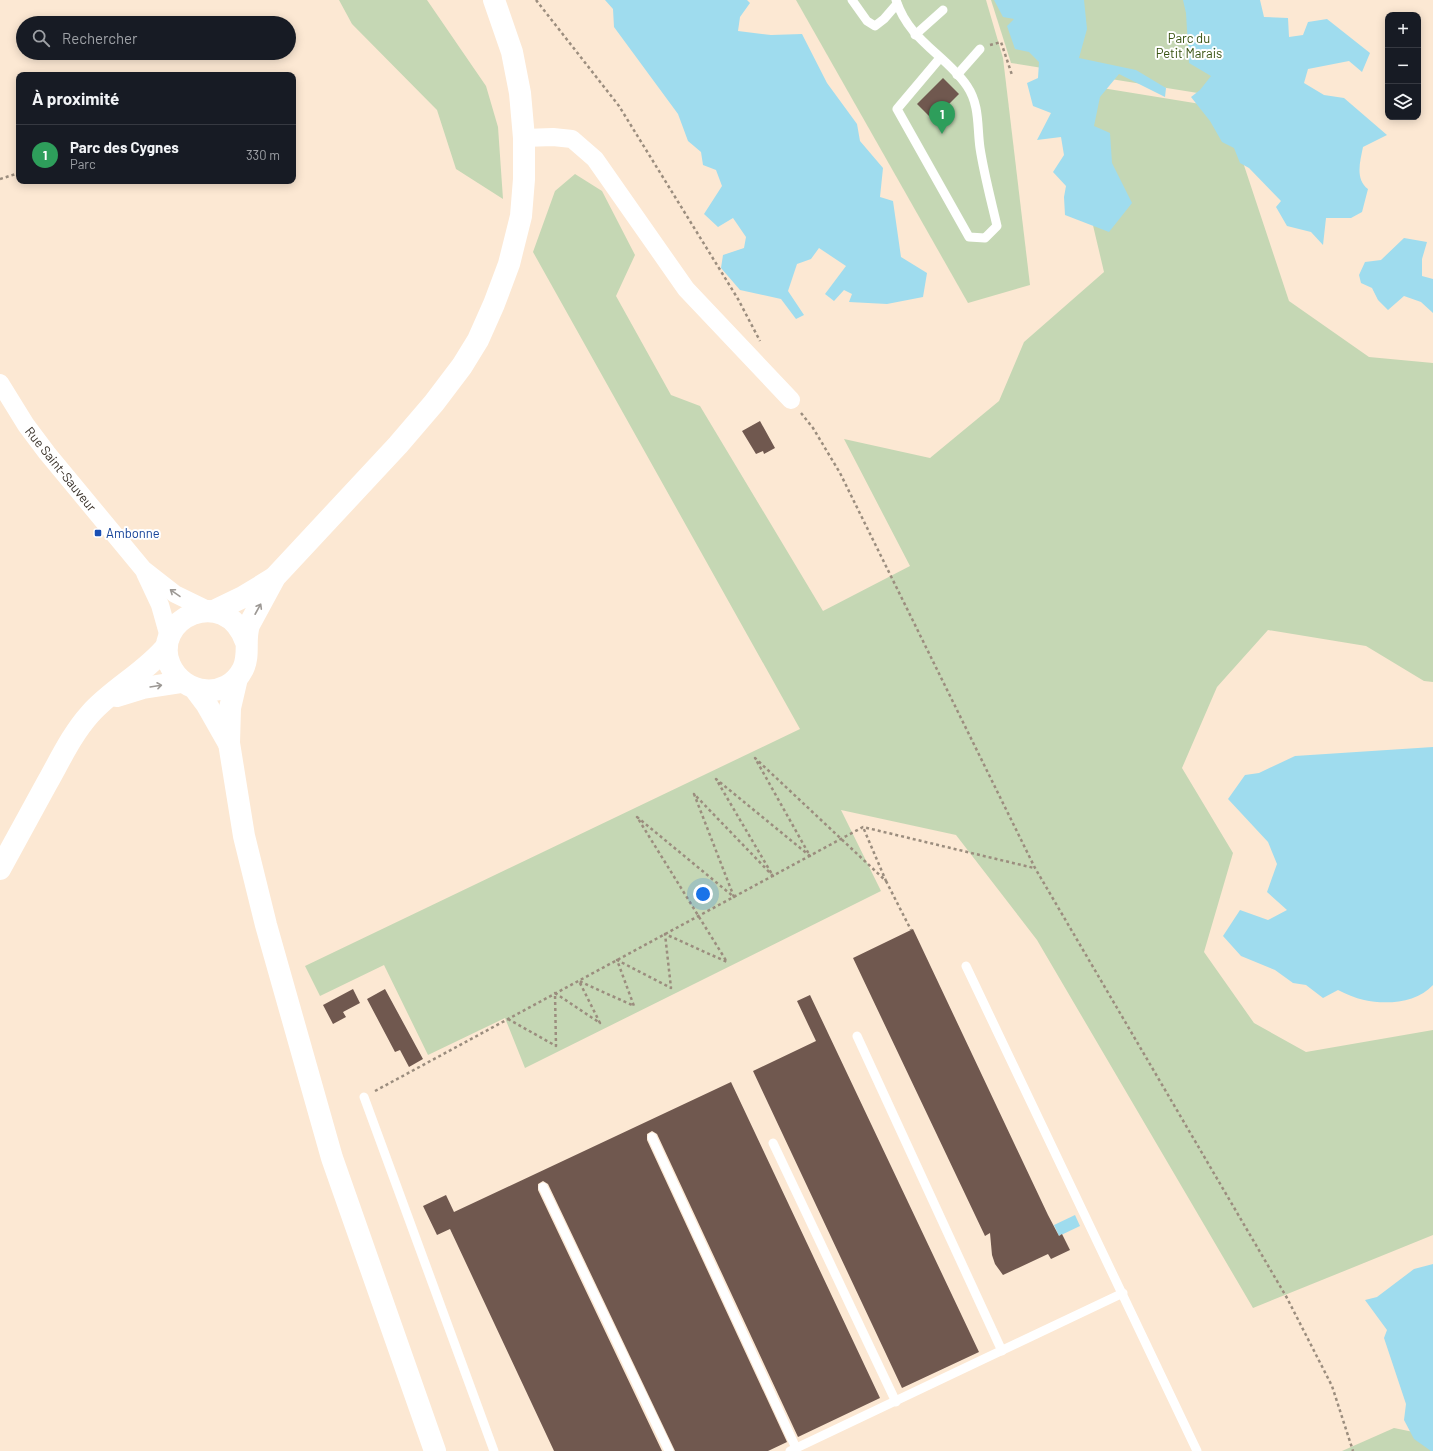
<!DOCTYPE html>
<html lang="fr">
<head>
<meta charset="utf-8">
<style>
	body { margin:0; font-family:Barlow,sans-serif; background:#20242c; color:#f1f3f6 }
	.controls { position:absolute; right:12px; top:12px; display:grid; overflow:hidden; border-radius:8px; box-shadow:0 2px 10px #0003 }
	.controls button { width:36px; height:36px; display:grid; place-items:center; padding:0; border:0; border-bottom:1px solid #363941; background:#171b24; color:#f1f3f6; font:20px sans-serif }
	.you { position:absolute; left:703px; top:894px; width:14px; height:14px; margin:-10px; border:3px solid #fff; border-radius:50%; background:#1a73e8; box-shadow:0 0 0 6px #1a73e833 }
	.badge { display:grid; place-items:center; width:26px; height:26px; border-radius:50%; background:#caa1d2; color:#fff; font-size:13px; font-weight:700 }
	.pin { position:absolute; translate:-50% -33px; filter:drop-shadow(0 1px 2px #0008) }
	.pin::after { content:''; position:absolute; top:21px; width:14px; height:12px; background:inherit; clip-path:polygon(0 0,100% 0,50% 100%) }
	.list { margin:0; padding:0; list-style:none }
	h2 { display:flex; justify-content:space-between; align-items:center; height:52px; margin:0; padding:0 16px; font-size:17px }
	h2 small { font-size:13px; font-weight:400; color:#9ea1a6 }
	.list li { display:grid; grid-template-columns:26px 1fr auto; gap:12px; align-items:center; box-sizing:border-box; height:60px; padding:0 16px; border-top:1px solid #363941 }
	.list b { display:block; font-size:15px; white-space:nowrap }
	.list p { margin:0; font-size:13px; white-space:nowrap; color:#9ea1a6 }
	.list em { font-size:13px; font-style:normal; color:#9ea1a6 }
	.icon { flex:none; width:22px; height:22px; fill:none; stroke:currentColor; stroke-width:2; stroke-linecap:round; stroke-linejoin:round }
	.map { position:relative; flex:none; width:1433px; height:1451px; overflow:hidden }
	.search { position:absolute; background:#171b24; box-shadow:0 2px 10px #0003; left:16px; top:16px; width:280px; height:44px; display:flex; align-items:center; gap:10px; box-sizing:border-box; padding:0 14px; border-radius:22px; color:#9ea1a6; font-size:15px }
	.panel { position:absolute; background:#171b24; box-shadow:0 2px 10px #0003; left:16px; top:72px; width:280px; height:112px; border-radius:8px }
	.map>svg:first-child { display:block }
</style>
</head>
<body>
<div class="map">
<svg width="1433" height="1451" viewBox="0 0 1433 1451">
	<rect width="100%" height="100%" fill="#fce8d3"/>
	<g fill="#c5d7b4">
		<polygon points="339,0 427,0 486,86 498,127 503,199 456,169 437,110 352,24"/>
		<polygon points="796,0 986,0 1003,58 1030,285 968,303"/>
		<polygon points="991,0 1220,0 1260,103 1011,63"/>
		<polygon points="1059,81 1225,108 1289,301 1369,357 1433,363 1433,682 1424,681 1366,646 1268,630 1217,687 1182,768 1233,853 1204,952 1254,1023 1306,1052 1433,1030 1433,1235 1253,1308 1037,940 956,835 841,810 881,891 525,1068 505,1018 428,1055 384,965 320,996 305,966 800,729 533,252 555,191 575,174 602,191 635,255 616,296 671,395 700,406 823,611 910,566 844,439 930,458 999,401 1024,342 1104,272"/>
		<polygon points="1394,1428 1433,1436 1433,1451 1342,1451"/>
	</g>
	<g fill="#9fdcee">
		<polygon points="605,0 747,0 750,3 740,17 738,31 771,35 802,34 827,83 857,124 860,141 883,168 880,197 893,201 901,257 927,273 923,297 887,304 849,302 852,294 844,290 834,301 825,294 846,266 819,248 811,259 797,264 788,291 804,315 796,319 781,299 740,290 721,268 723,255 744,248 746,237 733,218 718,227 704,214 722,186 716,170 703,165 701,152 688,141 678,114 614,27 613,9"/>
		<polygon points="994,0 1084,0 1087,29 1079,58 1136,70 1166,88 1165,97 1119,74 1100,97 1094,126 1110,133 1112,163 1132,203 1109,232 1065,215 1064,197 1066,186 1053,172 1064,155 1061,137 1037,140 1051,113 1033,106 1027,83 1038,78 1039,62 1029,52 1015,49 1007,26 1014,19 1003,17"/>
		<path d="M1183,0H1260L1264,17L1288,18L1289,37L1303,35L1308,22L1327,19L1370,53L1362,72L1349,61L1308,69L1304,83L1324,95L1344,98L1387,135L1363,147C1360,162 1355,179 1368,189L1362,212L1351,218H1326L1323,245L1311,232L1287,226L1276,207L1281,201L1249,168L1240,163L1234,148L1222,142L1210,121L1191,97L1200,90L1211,76L1189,63L1186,13Z"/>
		<polygon points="1404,238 1427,242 1422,259 1422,276 1433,279 1433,313 1421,302 1404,296 1388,310 1378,300 1372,288 1361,283 1359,275 1365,262 1381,260"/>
		<path d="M1433,747V985C1417,1003 1386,1005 1364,1000C1355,998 1346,994 1338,990L1323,998L1306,985L1293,983L1275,970L1241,956L1223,936L1240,910L1268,920L1287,910L1267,892L1277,864L1268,842L1228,799L1245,775L1259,773L1295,756Z"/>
		<polygon points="1075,1215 1080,1226 1059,1236 1054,1225"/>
		<polygon points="1433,1264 1433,1451 1431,1451 1414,1439 1404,1420 1406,1404 1384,1338 1387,1330 1365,1300 1377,1297 1414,1269"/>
	</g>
	<g fill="#70584f">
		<polygon points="943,78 959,94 933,120 917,104"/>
		<polygon points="760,421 775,448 764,454 763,451 756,454 742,431"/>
		<polygon points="913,929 1048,1215 1059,1236 1062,1234 1070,1250 1051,1259 1048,1254 1003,1275 995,1264 992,1255 990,1233 985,1236 853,958"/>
		<polygon points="353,989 360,1003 343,1012 346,1017 333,1024 323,1005"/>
		<polygon points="385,989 423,1059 409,1067 400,1050 395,1052 367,999"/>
		<polygon points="810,995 979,1352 902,1388 753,1071 816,1041 797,1001"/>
		<polygon points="731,1082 880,1398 798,1437 657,1134 652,1131 647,1134 647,1140 787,1442 768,1451 675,1451 548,1184 543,1181 538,1184 538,1190 662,1451 554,1451 450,1229 437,1235 423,1206 446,1195 454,1212"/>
	</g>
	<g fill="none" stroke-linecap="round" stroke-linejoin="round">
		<g stroke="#9b8d7e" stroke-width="2.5" stroke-dasharray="3 3" stroke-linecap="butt">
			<polyline points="536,0 619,106 738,299 760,341"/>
			<polyline points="990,45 1001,42 1012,75"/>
			<polyline points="0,179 19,173"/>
			<polyline points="801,413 813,428 840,473 1035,868 1287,1298 1332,1386 1353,1451"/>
			<polyline points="886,881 911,930"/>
			<polyline points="508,1019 556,1046 555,993 600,1023 579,981 634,1006 617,960 671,988 665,934 727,962 637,817 734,897 694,794 773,876 716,779 810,856 755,758 886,881 863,827"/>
			<polyline points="375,1091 863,827 1034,868"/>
		</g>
		<g stroke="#fff" stroke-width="9">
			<polyline points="852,0 867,21 875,26 884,19 897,4"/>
			<path d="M896,0C909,41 946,55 967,86C980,105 977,127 980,148C984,174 991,200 997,226L985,238L969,237L897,109L940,58"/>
			<polyline points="915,35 943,10"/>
			<polyline points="957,75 980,49"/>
			<polyline points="966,966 1197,1451"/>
			<polyline points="857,1036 1002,1351"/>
			<polyline points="364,1097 494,1451"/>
			<polyline points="652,1137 796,1448"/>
			<polyline points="773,1143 896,1402"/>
			<polyline points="543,1187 669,1451"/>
			<polyline points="790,1451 1123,1293"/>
		</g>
		<g stroke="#fff" stroke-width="18">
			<polyline points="524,138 553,137 572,139 595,159 686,289 791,400"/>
			<polyline points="0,383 26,425 47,453 143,569 175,594 210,611"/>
			<polyline points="145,573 160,605 169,637"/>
		</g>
		<g stroke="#fff" stroke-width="22">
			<polyline points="214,611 243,597 274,578"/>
			<path d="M246,642C225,583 150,619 170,665C183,695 227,701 243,669C250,655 244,640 249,625L275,577L398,445L434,403L462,366L478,340L494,304L509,264L521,216L524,179V138L520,93L512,52L494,0"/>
			<polyline points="237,678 230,708 229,743 244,836 266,925 332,1158 435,1451"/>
			<polyline points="195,689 207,705 228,742"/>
			<polyline points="117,696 143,688 182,682"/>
			<path d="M0,869C16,840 31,812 47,783C60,760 72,734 90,714C113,688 145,673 167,646"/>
		</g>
	</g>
	<defs><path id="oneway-shaft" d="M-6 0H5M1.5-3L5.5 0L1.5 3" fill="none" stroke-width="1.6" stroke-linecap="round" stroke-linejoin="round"/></defs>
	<g stroke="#9c9894">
		<use href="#oneway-shaft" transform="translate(175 593) rotate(-145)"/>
		<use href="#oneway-shaft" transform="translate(258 609) rotate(-61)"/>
		<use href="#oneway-shaft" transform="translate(156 686) rotate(-9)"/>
	</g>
	<rect fill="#1a4fb4" stroke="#fff" stroke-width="1.5" x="94" y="529" width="8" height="8" rx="2"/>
	<g text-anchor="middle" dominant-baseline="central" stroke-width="4" stroke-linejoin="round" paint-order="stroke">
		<g font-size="13" fill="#375210" stroke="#fff">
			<text x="1189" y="38">Parc du<tspan x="1189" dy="15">Petit Marais</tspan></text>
		</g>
		<g font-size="13" fill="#383028" stroke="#fff">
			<text transform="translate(61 469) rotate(51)">Rue Saint-Sauveur</text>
		</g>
		<g font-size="13" fill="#164399" stroke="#fff" text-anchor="start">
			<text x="106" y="533">Ambonne</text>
		</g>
	</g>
</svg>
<div class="controls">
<button>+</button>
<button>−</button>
<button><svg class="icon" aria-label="layers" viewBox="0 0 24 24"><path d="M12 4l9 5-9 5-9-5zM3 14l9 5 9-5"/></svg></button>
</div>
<div class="you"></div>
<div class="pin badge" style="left:942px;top:134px;background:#2e9e5b">1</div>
<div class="search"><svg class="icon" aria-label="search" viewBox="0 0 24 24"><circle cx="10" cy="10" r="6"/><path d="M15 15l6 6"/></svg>Rechercher</div>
<section class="panel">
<h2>À proximité<small></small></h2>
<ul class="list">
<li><span class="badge" style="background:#2e9e5b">1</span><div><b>Parc des Cygnes</b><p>Parc</p></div><em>330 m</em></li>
</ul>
</section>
</div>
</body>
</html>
